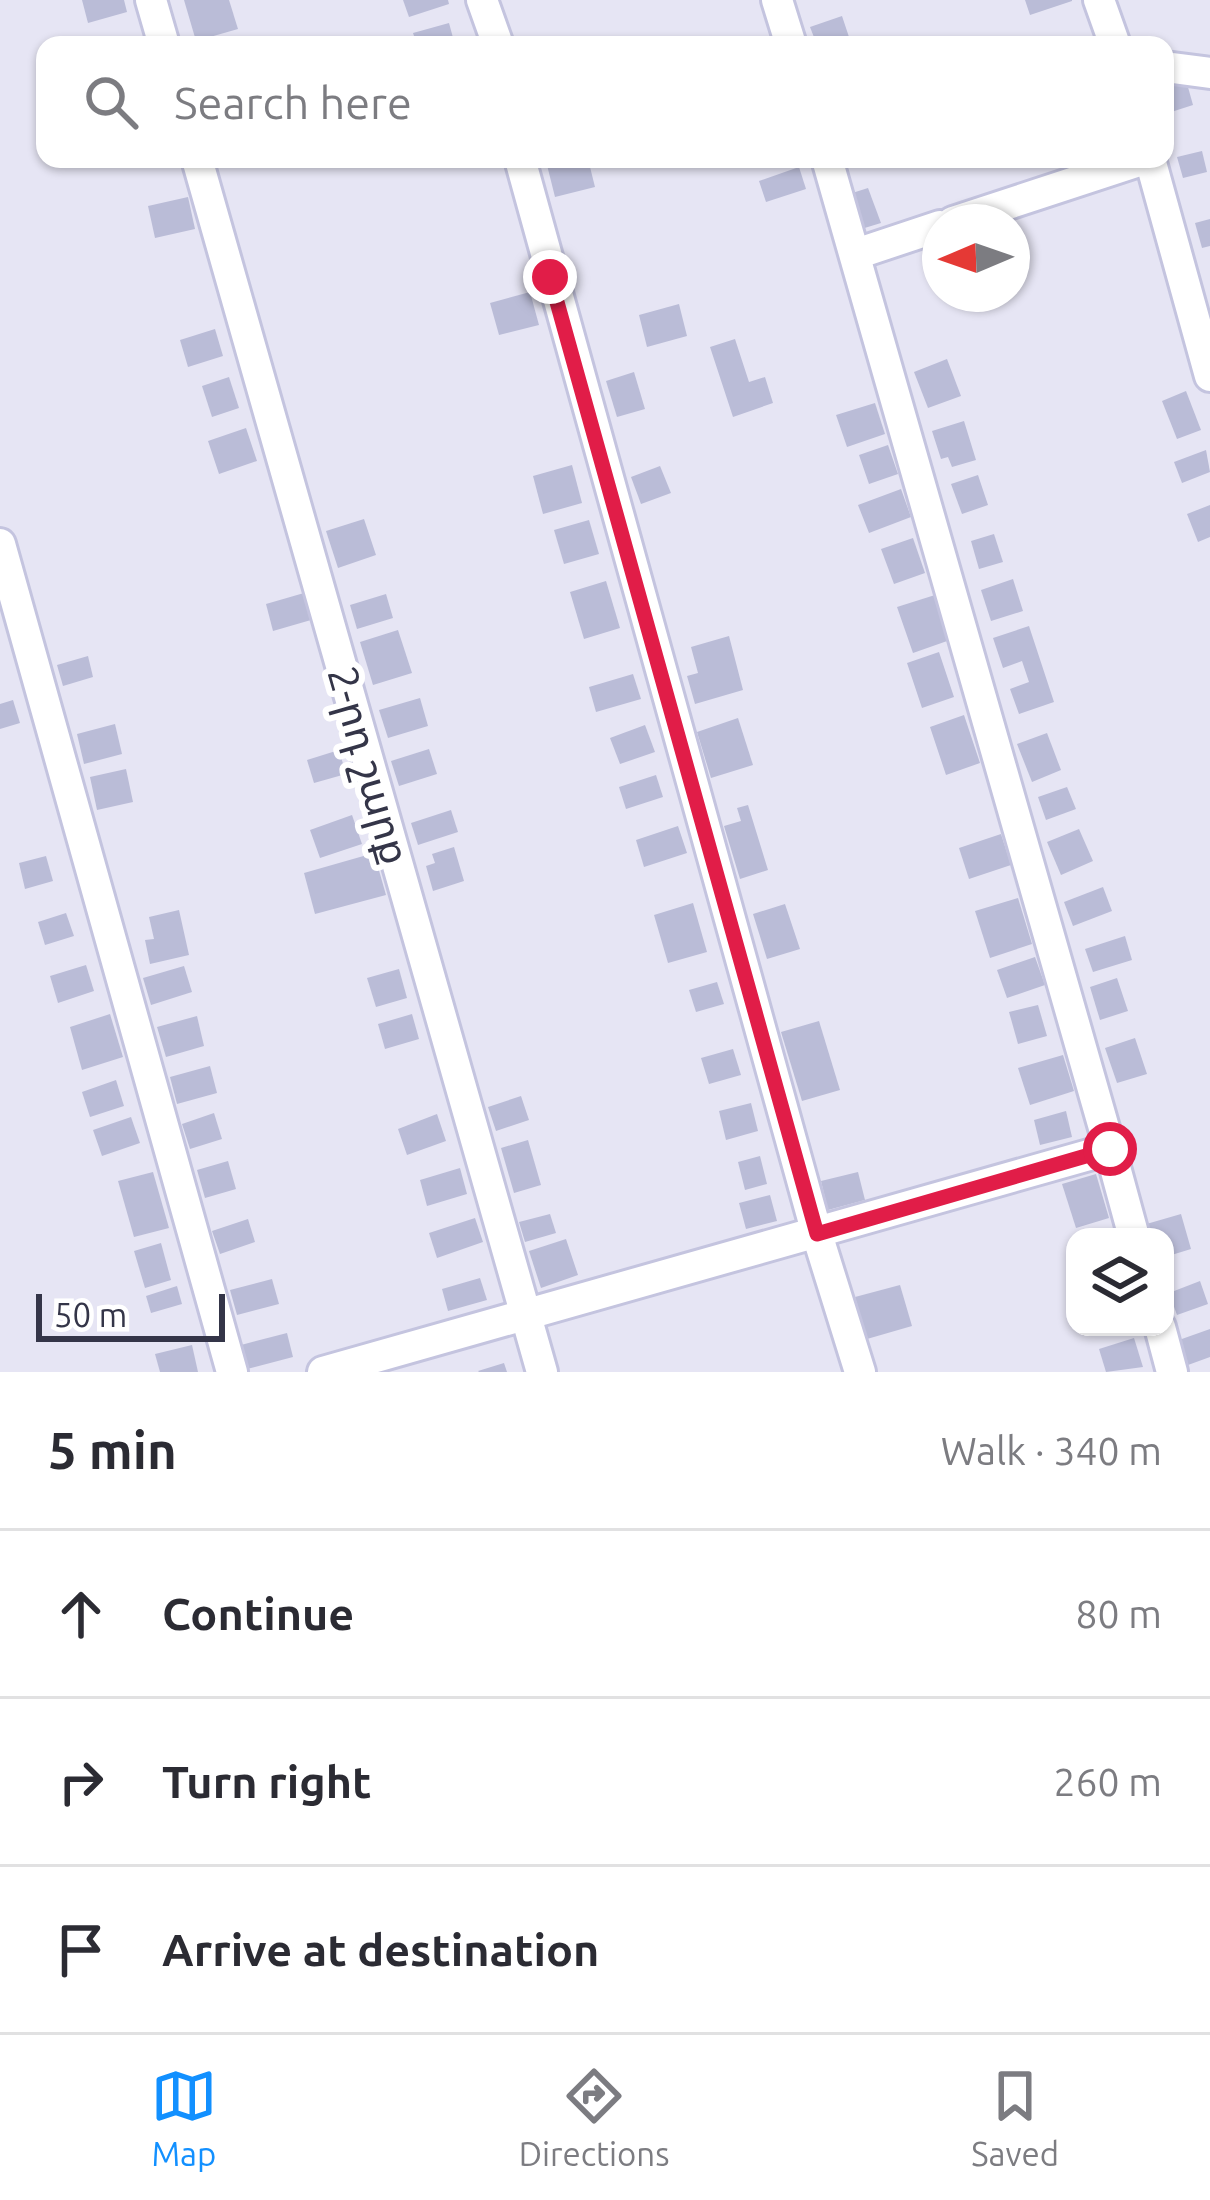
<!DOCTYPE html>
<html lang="en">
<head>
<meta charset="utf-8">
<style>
	body { margin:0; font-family:Ubuntu,"Noto Sans Armenian",sans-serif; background:#f7f7f7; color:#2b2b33 }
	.controls { position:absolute; right:36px; bottom:36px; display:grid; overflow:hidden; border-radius:24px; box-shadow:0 3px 9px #0004 }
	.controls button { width:108px; height:108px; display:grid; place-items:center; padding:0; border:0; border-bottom:3px solid #e1e1e2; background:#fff; color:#2b2b33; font:60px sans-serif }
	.compass { position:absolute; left:922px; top:204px; width:108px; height:108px; border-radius:50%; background:#fff; box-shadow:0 3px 9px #0004; rotate:268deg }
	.scale { position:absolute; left:36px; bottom:30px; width:189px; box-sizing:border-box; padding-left:12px; border:6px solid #343548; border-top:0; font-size:33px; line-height:42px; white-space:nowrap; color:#343548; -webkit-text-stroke:9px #fff; paint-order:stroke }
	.stop { position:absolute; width:36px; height:36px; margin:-27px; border:9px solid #e11d48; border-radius:50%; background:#fff }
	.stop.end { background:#e11d48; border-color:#fff; box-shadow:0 3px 12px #0008 }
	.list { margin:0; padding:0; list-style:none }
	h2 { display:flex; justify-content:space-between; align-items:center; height:156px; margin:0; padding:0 48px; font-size:51px }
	h2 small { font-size:39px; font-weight:400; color:#7c7c81 }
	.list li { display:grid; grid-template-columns:78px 1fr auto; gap:36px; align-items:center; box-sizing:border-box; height:168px; padding:0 48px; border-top:3px solid #e1e1e2 }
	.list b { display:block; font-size:45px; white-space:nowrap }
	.list em { font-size:39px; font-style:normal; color:#7c7c81 }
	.icon { flex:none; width:66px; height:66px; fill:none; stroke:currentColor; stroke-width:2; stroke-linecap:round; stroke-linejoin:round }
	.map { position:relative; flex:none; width:1210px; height:1372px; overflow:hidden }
	.search { position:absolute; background:#fff; box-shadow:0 3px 9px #0004; left:36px; right:36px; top:36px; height:132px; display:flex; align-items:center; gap:30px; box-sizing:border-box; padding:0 42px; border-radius:24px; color:#7c7c81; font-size:45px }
	.sheet { height:660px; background:#fff }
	nav { display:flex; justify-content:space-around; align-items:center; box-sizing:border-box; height:168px; border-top:3px solid #e1e1e2; background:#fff; font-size:33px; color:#7c7c81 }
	nav a { display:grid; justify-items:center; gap:6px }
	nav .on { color:#1290ff }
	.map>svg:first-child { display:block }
</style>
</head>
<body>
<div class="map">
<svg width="1210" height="1372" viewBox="0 0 1210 1372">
	<rect width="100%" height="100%" fill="#e6e5f4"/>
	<g fill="#babcd7">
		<polygon points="82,0 124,0 127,12 88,23"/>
		<polygon points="184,0 229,0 238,29 196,41"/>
		<polygon points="403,0 448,0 449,4 409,17"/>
		<polygon points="1025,0 1072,0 1072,1 1030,15"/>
		<polygon points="842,16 851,43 817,45 810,27"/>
		<polygon points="449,23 455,45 417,45 413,33"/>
		<polygon points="1186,80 1193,105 1165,114 1165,87"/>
		<polygon points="1202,151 1207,172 1183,178 1177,157"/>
		<polygon points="570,159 588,159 595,187 555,197 547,165"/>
		<polygon points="799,167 806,189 766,202 759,181"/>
		<polygon points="868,188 881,223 858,230 846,195"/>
		<polygon points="188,197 195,229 155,238 148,206"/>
		<polygon points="1210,219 1210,246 1202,248 1195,223"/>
		<polygon points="530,292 539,325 499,335 490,303"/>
		<polygon points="679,304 687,336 647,347 639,315"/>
		<polygon points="215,329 223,356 188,367 180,340"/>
		<polygon points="735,339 749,382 765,377 773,403 733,417 710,347"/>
		<polygon points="947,359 961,396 928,408 914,372"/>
		<polygon points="634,372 645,409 617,417 606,381"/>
		<polygon points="229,377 239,408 212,417 202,386"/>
		<polygon points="1186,391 1201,430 1177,439 1162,401"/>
		<polygon points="875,403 885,434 847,447 836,415"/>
		<polygon points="964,421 976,460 952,467 948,457 941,459 932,431"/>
		<polygon points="246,428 257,461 219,474 208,441"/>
		<polygon points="888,445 898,474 869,484 859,455"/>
		<polygon points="1206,450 1210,472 1182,483 1174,462"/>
		<polygon points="572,465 582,503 543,514 533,476"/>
		<polygon points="660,466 671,493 641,504 631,477"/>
		<polygon points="978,475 988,505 962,514 951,484"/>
		<polygon points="901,489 911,517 869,533 858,505"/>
		<polygon points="1210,505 1210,537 1198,542 1187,514"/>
		<polygon points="364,519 376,555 338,568 326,531"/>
		<polygon points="589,520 599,554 564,564 554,530"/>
		<polygon points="994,534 1003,562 979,569 971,541"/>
		<polygon points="913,538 925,573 894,584 881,549"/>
		<polygon points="1013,579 1023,611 991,621 981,590"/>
		<polygon points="606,581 620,628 584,639 570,592"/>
		<polygon points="304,593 311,620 273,631 266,604"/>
		<polygon points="386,594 393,618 357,629 350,605"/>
		<polygon points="935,595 950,640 913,653 897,607"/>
		<polygon points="1029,626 1054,702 1019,714 1010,689 1029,682 1022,661 1003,668 993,638"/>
		<polygon points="398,630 412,673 373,685 360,642"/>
		<polygon points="729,636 743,690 695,704 687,676 698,673 691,647"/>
		<polygon points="939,652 954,697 922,708 907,663"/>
		<polygon points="88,656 93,677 63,686 57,665"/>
		<polygon points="633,674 641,699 596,712 589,687"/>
		<polygon points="420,698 428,726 388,738 379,710"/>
		<polygon points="13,700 20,723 0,729 0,704"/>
		<polygon points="964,715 980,763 946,775 930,727"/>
		<polygon points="738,718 753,765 711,778 697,732"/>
		<polygon points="115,724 122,754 84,764 77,734"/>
		<polygon points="645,725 655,752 620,764 610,738"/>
		<polygon points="1047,733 1061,770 1032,782 1017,744"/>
		<polygon points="429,749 437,774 399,786 391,761"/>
		<polygon points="339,750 346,774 314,783 307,760"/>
		<polygon points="126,769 133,802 97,810 90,777"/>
		<polygon points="656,775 663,797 626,809 619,787"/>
		<polygon points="1067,787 1076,809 1046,820 1038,797"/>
		<polygon points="748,805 768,870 740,879 724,826 741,821 737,808"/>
		<polygon points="451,810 458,832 418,845 411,823"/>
		<polygon points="352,815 362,844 320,858 310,830"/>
		<polygon points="678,826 687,853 644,867 636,840"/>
		<polygon points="1079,829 1093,861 1061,875 1047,842"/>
		<polygon points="1001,834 1011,865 969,879 959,848"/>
		<polygon points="454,847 464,881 433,891 426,866 435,863 432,854"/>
		<polygon points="374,853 386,895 315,914 304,873"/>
		<polygon points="46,856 53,881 25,889 19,863"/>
		<polygon points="1103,887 1112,911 1073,926 1064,902"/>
		<polygon points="1018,898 1032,944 990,958 975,911"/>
		<polygon points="693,903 707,952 668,963 654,915"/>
		<polygon points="785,904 800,949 767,959 753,914"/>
		<polygon points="179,910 189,955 150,964 145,940 154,939 149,917"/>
		<polygon points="66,913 74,936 45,945 38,922"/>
		<polygon points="1125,936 1132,960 1093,972 1085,949"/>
		<polygon points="1035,957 1045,985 1007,998 997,970"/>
		<polygon points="86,965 94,991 58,1003 50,976"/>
		<polygon points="184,966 192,992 151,1005 143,978"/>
		<polygon points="399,969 407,998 376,1007 367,978"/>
		<polygon points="1117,978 1128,1011 1100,1020 1090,987"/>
		<polygon points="717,982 724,1004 696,1012 689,990"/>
		<polygon points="1038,1005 1047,1036 1018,1044 1009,1012"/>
		<polygon points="110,1014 123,1057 82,1070 70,1027"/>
		<polygon points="412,1014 419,1039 385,1049 378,1024"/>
		<polygon points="197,1016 204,1046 166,1057 157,1027"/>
		<polygon points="819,1021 840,1090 802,1101 781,1032"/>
		<polygon points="1135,1038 1147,1074 1117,1083 1105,1048"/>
		<polygon points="733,1049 741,1075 709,1084 701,1058"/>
		<polygon points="1063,1055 1074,1091 1030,1105 1018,1068"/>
		<polygon points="210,1066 217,1093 177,1104 170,1077"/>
		<polygon points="116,1080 124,1106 90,1117 82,1092"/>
		<polygon points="521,1096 529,1120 496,1131 488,1107"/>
		<polygon points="751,1103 758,1131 726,1140 719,1111"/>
		<polygon points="1066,1111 1072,1137 1040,1145 1034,1120"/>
		<polygon points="214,1113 222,1139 190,1149 182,1124"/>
		<polygon points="437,1114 446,1141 407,1155 398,1129"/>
		<polygon points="131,1117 140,1143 102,1156 93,1130"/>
		<polygon points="528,1140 541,1185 514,1193 501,1148"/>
		<polygon points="760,1156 767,1184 745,1190 738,1162"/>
		<polygon points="228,1161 236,1189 205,1198 197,1170"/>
		<polygon points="460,1168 467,1194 427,1206 420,1180"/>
		<polygon points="153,1172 169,1228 134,1237 118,1181"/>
		<polygon points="858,1172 865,1200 828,1210 821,1181"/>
		<polygon points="1096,1174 1109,1218 1076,1228 1062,1184"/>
		<polygon points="770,1195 777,1221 746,1229 739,1203"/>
		<polygon points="550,1214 556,1233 525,1242 519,1222"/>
		<polygon points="1181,1214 1191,1249 1165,1257 1165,1237 1146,1237 1143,1225"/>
		<polygon points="475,1218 483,1242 437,1258 429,1233"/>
		<polygon points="248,1219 255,1242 220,1254 212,1231"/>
		<polygon points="566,1239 578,1275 541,1288 529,1251"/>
		<polygon points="161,1243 171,1280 145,1288 134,1251"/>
		<polygon points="480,1278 487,1300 448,1311 442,1289"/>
		<polygon points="272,1279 279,1304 237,1315 230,1290"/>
		<polygon points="1200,1281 1208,1304 1177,1315 1169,1293"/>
		<polygon points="900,1285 912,1326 867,1339 855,1297"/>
		<polygon points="177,1286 182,1304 151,1313 146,1296"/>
		<polygon points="1210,1329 1210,1357 1188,1365 1179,1340"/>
		<polygon points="287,1333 293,1357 247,1369 241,1345"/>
		<polygon points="1134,1338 1143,1367 1106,1372 1099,1349"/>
		<polygon points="192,1345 198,1372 160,1372 155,1354"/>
		<polygon points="504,1363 507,1372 479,1372 478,1371"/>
	</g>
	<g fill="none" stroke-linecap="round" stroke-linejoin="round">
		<defs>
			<g id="minor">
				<polyline points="151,0 164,45"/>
				<polyline points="482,0 498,45"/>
				<polyline points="777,0 791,45"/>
				<polyline points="1099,0 1115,45"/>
				<polyline points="1165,67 1210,73"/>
				<polyline points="197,159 542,1372"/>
				<polyline points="520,159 817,1234 860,1372"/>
				<polyline points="827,159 1110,1149"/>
				<polyline points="1150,159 1210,376"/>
				<polyline points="953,222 1145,159"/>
				<polyline points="856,254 940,226"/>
				<polyline points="0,544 232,1372"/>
				<polyline points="1160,1327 1172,1372"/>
				<polyline points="323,1372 1110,1149 1134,1237"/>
			</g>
		</defs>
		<use href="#minor" stroke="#c4c4df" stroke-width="36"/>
		<use href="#minor" stroke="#fff" stroke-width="30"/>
	</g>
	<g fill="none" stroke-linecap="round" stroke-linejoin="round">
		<polyline stroke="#e11d48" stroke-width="15" points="550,277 817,1234 1110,1149"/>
	</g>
	<g text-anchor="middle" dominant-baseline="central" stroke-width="12" stroke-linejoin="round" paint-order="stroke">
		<g font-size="42" fill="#343548" stroke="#fff">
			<text transform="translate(370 765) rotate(74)">2-րդ շարք</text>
		</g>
	</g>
</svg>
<div class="controls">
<button><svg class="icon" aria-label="layers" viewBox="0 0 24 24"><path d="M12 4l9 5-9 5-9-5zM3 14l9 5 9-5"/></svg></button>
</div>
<svg class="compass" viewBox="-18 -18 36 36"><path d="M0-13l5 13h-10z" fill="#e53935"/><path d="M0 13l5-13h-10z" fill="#7c7c81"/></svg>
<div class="scale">50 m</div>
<div class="stop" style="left:1110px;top:1149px"></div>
<div class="stop end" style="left:550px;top:277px"></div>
<div class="search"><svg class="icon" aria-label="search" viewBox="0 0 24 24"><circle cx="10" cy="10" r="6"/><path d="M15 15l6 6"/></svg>Search here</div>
</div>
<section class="sheet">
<h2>5 min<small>Walk · 340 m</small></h2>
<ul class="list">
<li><svg class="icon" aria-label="ahead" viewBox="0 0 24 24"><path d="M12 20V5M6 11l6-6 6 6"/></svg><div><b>Continue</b></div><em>80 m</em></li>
<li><svg class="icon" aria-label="right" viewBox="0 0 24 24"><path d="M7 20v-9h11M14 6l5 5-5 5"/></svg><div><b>Turn right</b></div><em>260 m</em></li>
<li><svg class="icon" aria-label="arrive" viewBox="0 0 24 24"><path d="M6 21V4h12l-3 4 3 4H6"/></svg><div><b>Arrive at destination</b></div></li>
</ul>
</section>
<nav>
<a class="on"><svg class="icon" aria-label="map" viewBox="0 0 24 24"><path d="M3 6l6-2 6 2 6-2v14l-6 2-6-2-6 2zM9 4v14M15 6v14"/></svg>Map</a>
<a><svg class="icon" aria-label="directions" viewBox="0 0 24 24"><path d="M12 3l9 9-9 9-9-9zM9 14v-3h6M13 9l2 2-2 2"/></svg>Directions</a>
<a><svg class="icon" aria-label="saved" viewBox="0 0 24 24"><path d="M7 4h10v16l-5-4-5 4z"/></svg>Saved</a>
</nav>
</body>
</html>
